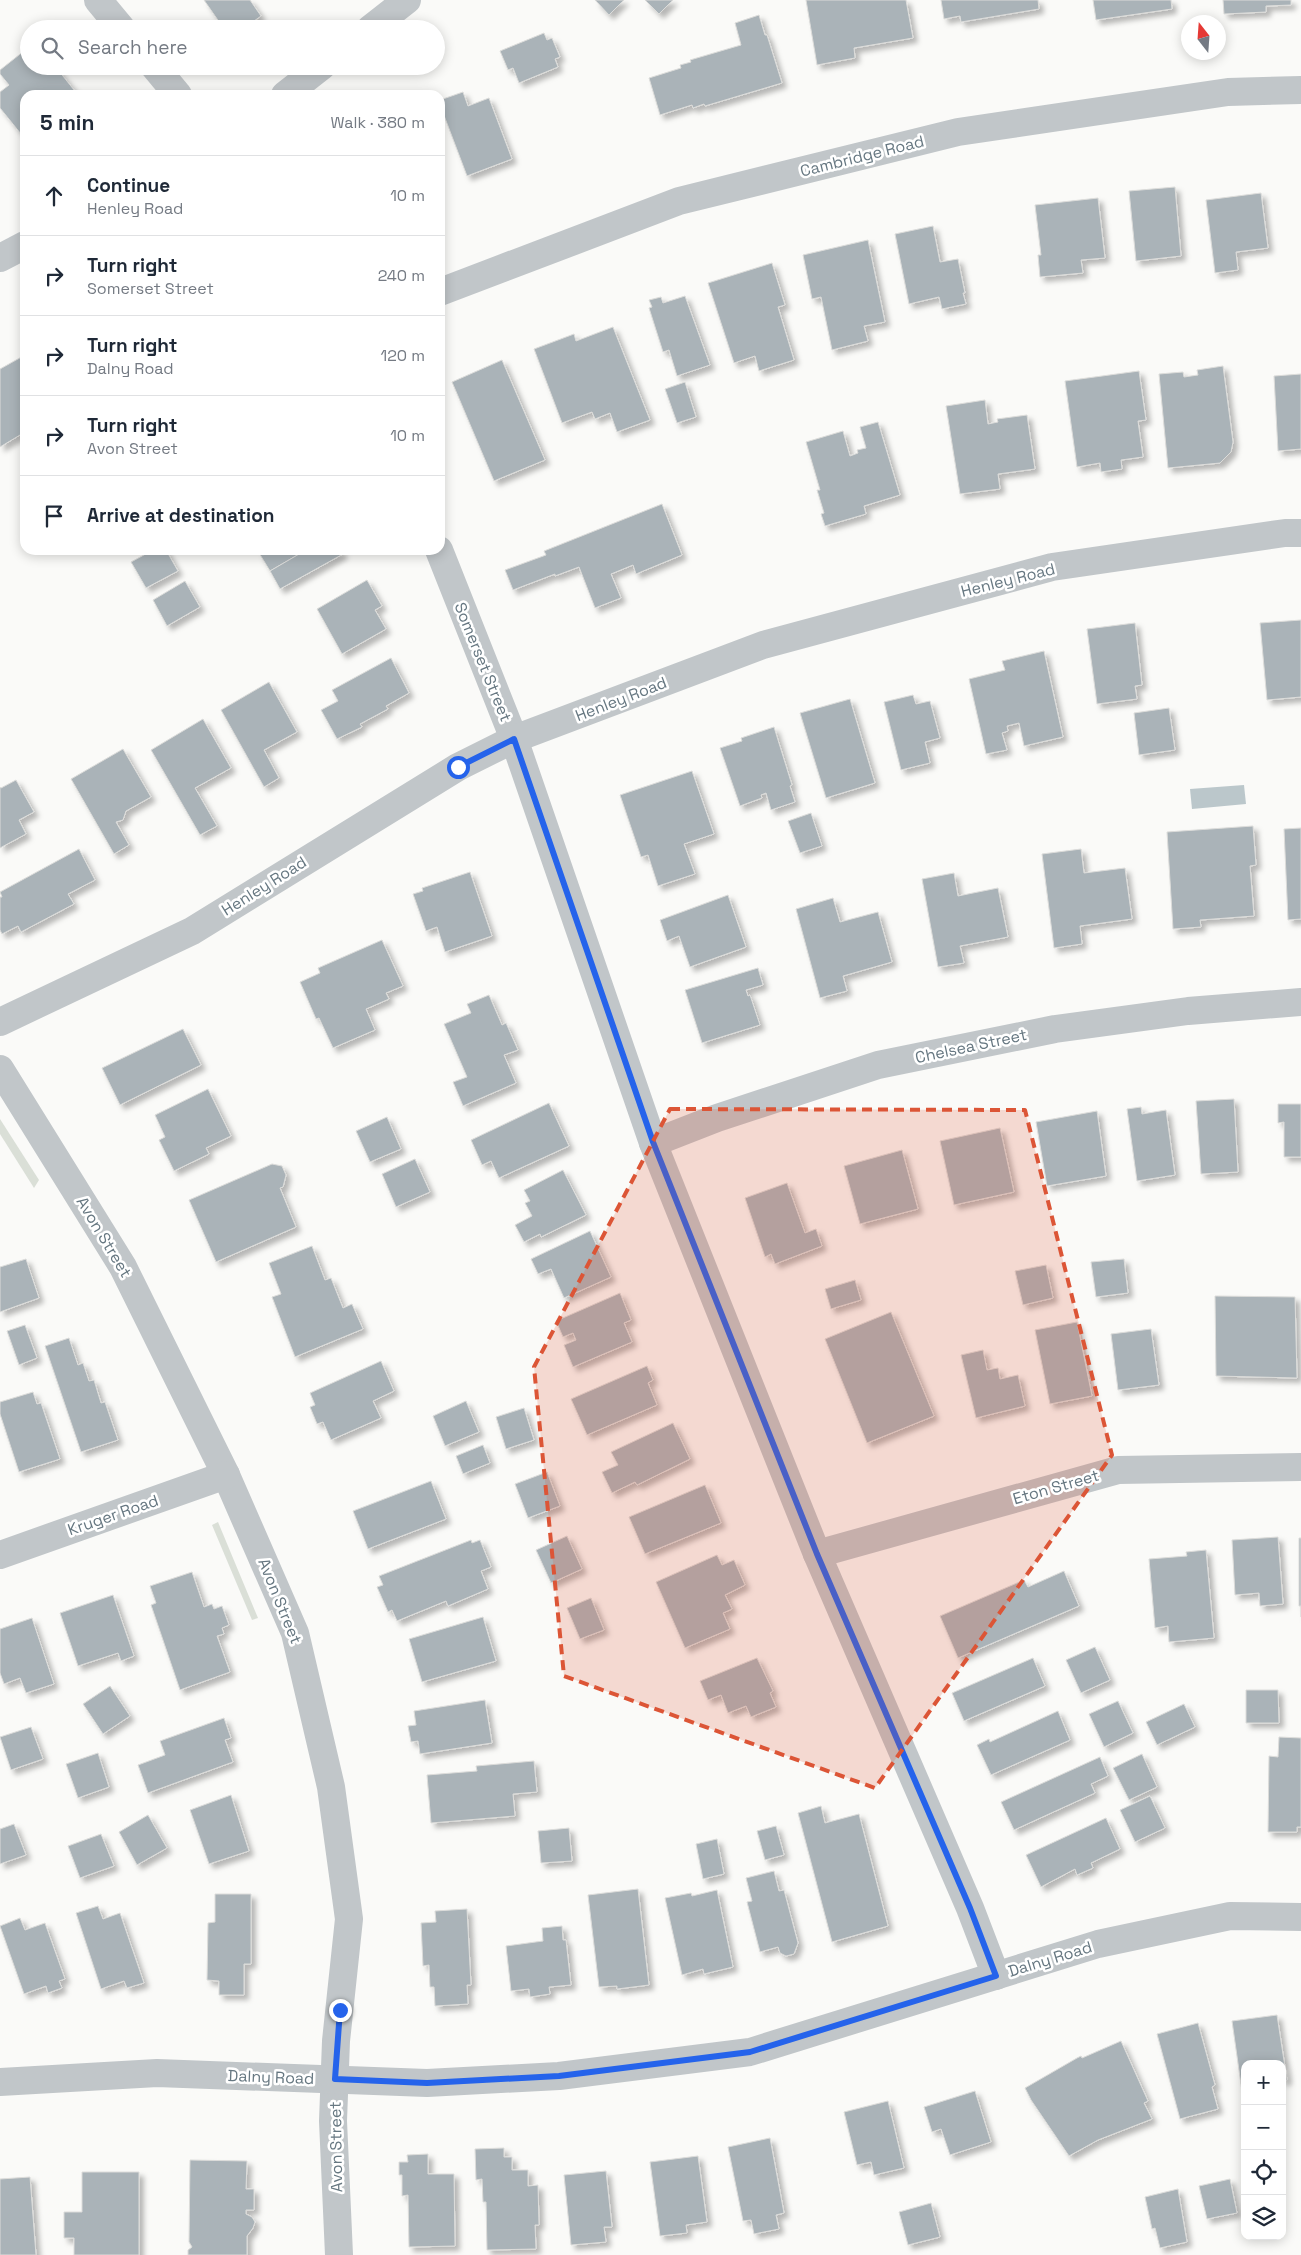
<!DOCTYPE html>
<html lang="en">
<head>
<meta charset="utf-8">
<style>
	body { margin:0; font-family:"Space Grotesk",sans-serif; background:#f6f6f7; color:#1f2937 }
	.controls { position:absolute; right:15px; bottom:15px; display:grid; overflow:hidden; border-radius:10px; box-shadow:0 2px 12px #0003 }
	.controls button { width:45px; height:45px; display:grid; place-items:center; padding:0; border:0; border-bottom:1px solid #e0e1e3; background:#fff; color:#1f2937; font:25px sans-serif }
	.compass { position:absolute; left:1181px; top:15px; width:45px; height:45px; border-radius:50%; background:#fff; box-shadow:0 2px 12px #0003; rotate:343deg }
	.stop { position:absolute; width:15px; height:15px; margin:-11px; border:4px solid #2563eb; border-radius:50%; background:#fff }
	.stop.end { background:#2563eb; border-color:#fff; box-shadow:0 1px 5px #0008 }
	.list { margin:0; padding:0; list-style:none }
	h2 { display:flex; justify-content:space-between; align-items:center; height:65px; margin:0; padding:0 20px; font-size:21px }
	h2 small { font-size:16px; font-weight:400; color:#747a83 }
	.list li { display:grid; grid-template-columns:32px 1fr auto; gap:15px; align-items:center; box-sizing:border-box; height:80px; padding:0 20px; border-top:1px solid #e0e1e3 }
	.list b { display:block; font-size:19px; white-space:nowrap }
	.list p { margin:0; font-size:16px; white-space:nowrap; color:#747a83 }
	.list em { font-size:16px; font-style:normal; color:#747a83 }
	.icon { flex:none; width:28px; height:28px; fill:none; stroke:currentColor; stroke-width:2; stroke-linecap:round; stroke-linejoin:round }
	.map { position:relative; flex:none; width:1301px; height:2255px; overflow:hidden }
	.search { position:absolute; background:#fff; box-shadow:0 2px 12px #0003; left:20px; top:20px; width:425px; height:55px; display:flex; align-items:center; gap:12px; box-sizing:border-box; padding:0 18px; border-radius:28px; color:#747a83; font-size:19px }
	.panel { position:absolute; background:#fff; box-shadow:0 2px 12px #0003; left:20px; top:90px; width:425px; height:465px; border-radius:15px }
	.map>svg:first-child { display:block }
</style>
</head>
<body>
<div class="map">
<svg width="1301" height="2255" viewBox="0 0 1301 2255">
	<defs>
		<filter id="shadow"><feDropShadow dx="4.5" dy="4.5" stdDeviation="2.5" flood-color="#0004"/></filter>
	</defs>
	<rect width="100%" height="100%" fill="#fafaf8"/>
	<g fill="#dadfd7">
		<polygon points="0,1119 39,1180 34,1188 0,1134"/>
		<polygon points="218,1522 258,1618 252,1620 212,1525"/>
	</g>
	<polygon fill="#bbc7cb" points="1244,785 1246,804 1192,809 1190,789"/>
	<g fill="#aab3b8" stroke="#dcdcda" filter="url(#shadow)">
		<polygon points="204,0 250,0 261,16 243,29 224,29"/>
		<polygon points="595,0 624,0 609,15"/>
		<polygon points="645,0 673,0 659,14"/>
		<polygon points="806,0 906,0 913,38 854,48 855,58 817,65"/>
		<polygon points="941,0 1038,0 1039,9 961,22 960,16 944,19"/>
		<polygon points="1093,0 1171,0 1172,9 1096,20"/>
		<polygon points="1223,0 1291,0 1291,5 1266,6 1266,12 1224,14"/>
		<polygon points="759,15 765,35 767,35 782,83 705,106 704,104 693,108 692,105 660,115 649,78 681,68 680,65 691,62 690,60 741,45 735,23"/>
		<polygon points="544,33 547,40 552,38 560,57 555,59 558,67 519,83 513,68 508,70 500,51"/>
		<polygon points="29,47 29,66 55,66 78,95 25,95 25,139 0,108 0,92 9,85 0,74 0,70"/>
		<polygon points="463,92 468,106 489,98 512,159 467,176 440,105 440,100"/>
		<polygon points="1175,187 1181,256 1136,261 1129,191"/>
		<polygon points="1261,193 1268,248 1236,252 1238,270 1215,273 1206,200"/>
		<polygon points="1098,198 1105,258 1081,260 1083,273 1040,277 1038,255 1041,255 1035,205"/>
		<polygon points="933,226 940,262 958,259 965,293 963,293 966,304 942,309 939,297 909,304 895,234"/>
		<polygon points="868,240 885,322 864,326 868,341 832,350 821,297 812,299 803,255"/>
		<polygon points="772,263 785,305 778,307 794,360 759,371 755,356 734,363 708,283"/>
		<polygon points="685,296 710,365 677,376 669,350 663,352 649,308 652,307 649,300 661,297 663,303"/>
		<polygon points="613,327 650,420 617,432 610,413 595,419 592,412 562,423 534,349 574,334 576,341"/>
		<polygon points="25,355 25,432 0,447 0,369"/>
		<polygon points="502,360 545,460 494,481 452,382"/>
		<polygon points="1223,366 1233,442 1231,452 1220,463 1168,468 1159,374 1183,372 1184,377 1198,375 1197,370"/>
		<polygon points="1139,371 1146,420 1138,421 1143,457 1121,460 1122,469 1101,472 1100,463 1077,467 1065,381"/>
		<polygon points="1301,374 1301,449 1278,451 1274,376"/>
		<polygon points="685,382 696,417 677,423 665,389"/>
		<polygon points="985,400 988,424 998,422 997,419 1027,415 1035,469 998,474 1000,489 960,494 946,406"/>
		<polygon points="878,422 900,495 864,506 866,514 825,526 821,514 824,513 817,490 820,490 806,442 843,431 850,456 858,453 857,450 866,448 860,427"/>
		<polygon points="662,504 682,555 636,574 633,565 611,574 621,598 595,608 579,567 555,576 555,574 513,590 505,570 546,555 544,551"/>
		<polygon points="153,550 166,550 178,571 146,588 131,562"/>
		<polygon points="263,550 306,550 270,571 259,553"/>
		<polygon points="306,550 341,550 343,554 280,589 270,571"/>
		<polygon points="367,580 382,606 375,610 386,629 342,654 317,609"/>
		<polygon points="185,581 200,607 167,626 153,600"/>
		<polygon points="1301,620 1301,697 1267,700 1260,623"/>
		<polygon points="1135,623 1142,685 1135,686 1137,699 1097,704 1087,629"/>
		<polygon points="1044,651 1063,737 1024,746 1019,723 1007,726 1008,731 1002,733 1007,750 986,754 969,679 1005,670 1002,661"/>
		<polygon points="391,658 409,693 386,706 388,709 360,724 362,727 337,739 321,710 338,701 332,690"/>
		<polygon points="269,682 297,732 264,750 279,778 264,787 221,710"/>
		<polygon points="913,695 916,704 930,701 940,738 925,742 930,763 901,770 884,702"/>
		<polygon points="850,699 875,783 826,798 800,713"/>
		<polygon points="1169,708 1175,750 1139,755 1134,713"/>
		<polygon points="203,719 231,768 195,788 217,826 200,835 151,750"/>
		<polygon points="774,727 792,785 790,786 795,802 771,810 766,793 761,795 762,798 740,806 720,748 742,741 741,738"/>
		<polygon points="123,749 151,797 126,811 123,820 116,822 129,845 114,854 71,779"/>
		<polygon points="692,771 714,834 684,844 695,874 658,886 648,855 641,857 620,795"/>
		<polygon points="16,780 34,812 19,820 26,834 0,848 0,787 1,788"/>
		<polygon points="811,813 822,846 800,853 788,821"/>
		<polygon points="1253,826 1256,865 1250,866 1254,916 1200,920 1201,927 1173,929 1167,832"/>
		<polygon points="1301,828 1301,919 1288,920 1284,829"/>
		<polygon points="79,849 95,880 68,894 74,904 21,932 18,926 2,934 0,930 0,897 2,897 0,892"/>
		<polygon points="1081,849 1084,873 1125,868 1132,919 1080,926 1082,944 1054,948 1042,854"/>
		<polygon points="470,872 492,936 445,952 437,927 426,931 413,894 423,891 422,888"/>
		<polygon points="954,873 958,896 998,888 1008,937 960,946 964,963 938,967 922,879"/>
		<polygon points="728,895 746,947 690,967 679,936 667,941 660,920"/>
		<polygon points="833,898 840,922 878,912 892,962 843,976 847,991 820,998 796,909"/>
		<polygon points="382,940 403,986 386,993 389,999 366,1009 375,1030 333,1048 319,1018 316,1019 300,982 320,973 318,968"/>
		<polygon points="758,968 763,985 746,990 748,996 750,995 760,1025 702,1043 685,990"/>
		<polygon points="489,995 502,1025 506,1023 518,1050 504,1055 516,1083 463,1106 453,1082 467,1077 444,1024 471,1013 467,1004"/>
		<polygon points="183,1029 201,1065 120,1105 102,1068"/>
		<polygon points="208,1089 231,1136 206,1148 209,1154 174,1171 159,1140 165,1137 155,1115"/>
		<polygon points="1234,1099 1238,1172 1201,1174 1196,1101"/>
		<polygon points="549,1103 569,1146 499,1178 491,1161 482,1165 471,1140"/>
		<polygon points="1278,1104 1301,1104 1301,1157 1284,1157 1284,1122 1278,1123"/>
		<polygon points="1141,1107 1142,1114 1166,1110 1175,1175 1137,1181 1127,1109"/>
		<polygon points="1097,1111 1106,1176 1047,1186 1036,1122"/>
		<polygon points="387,1117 401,1149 370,1162 356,1131"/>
		<polygon points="1000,1128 1014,1192 954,1205 940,1141"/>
		<polygon points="902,1150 918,1209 860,1224 844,1166"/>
		<polygon points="415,1159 430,1192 396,1207 382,1174"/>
		<polygon points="272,1164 282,1166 286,1175 283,1187 280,1188 296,1227 216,1262 189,1200"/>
		<polygon points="563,1170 586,1215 541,1237 540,1234 524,1242 515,1225 532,1216 525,1203 530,1201 524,1190"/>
		<polygon points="787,1183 805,1233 816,1229 822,1246 775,1264 771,1254 765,1257 745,1198"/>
		<polygon points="590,1231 611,1277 564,1298 551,1269 538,1274 531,1259"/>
		<polygon points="312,1246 325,1280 331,1278 343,1308 352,1304 363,1329 295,1357 272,1297 281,1294 269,1263"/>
		<polygon points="26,1259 39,1298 0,1312 0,1267"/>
		<polygon points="1124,1259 1128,1293 1096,1297 1091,1262"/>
		<polygon points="1046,1265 1053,1298 1023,1305 1015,1271"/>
		<polygon points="855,1280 861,1300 831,1309 825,1289"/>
		<polygon points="620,1293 631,1320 624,1323 632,1342 573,1367 564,1345 576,1340 573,1333 563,1337 556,1321"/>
		<polygon points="1215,1296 1295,1297 1297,1378 1216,1376"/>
		<polygon points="891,1312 934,1416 867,1443 825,1339"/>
		<polygon points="1077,1322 1092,1396 1050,1404 1035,1330"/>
		<polygon points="25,1325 37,1358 19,1365 7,1331"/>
		<polygon points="1151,1329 1159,1385 1118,1390 1111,1334"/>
		<polygon points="69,1338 78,1365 83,1363 89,1381 94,1380 101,1403 105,1402 118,1440 81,1452 45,1346"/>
		<polygon points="983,1350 987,1370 998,1368 1000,1379 1018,1375 1025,1406 976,1418 961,1355"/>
		<polygon points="381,1361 394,1391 373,1401 381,1418 331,1440 323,1422 317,1424 310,1407 315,1405 310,1393"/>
		<polygon points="647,1366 653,1380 648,1383 657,1405 587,1435 571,1399"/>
		<polygon points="33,1392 37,1404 41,1403 60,1459 19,1472 0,1414 0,1402"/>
		<polygon points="466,1401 479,1432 445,1446 433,1416"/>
		<polygon points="524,1408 534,1440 506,1449 496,1417"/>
		<polygon points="673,1423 690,1459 637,1485 635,1482 612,1493 602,1472 618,1465 611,1452"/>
		<polygon points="483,1445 490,1463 463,1474 456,1456"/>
		<polygon points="547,1472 560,1506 528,1518 515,1484"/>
		<polygon points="431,1481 446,1519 368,1549 353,1511"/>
		<polygon points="705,1485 721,1523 645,1554 629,1517"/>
		<polygon points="567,1536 582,1569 551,1583 536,1550"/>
		<polygon points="1278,1537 1283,1604 1260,1606 1259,1593 1235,1595 1232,1540"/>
		<polygon points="1299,1538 1301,1538 1301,1617 1301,1606 1299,1606"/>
		<polygon points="471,1540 472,1543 480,1540 491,1567 481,1571 488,1589 448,1606 446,1601 397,1621 392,1610 388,1612 377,1587 383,1585 379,1576"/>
		<polygon points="1206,1550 1214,1638 1169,1642 1168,1626 1155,1628 1149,1559 1187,1556 1186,1552"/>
		<polygon points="717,1555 722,1565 734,1560 745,1585 725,1595 732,1609 723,1613 730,1629 685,1648 656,1582"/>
		<polygon points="1064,1571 1079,1606 958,1658 940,1616 1024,1580 1028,1587"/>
		<polygon points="192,1572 204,1607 212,1604 214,1609 222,1606 229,1625 222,1628 224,1634 217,1636 230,1672 180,1690 151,1605 156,1603 150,1586"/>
		<polygon points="113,1595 134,1656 121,1661 118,1653 78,1666 60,1613"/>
		<polygon points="591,1598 604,1630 580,1639 567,1608"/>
		<polygon points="483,1617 496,1661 422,1682 409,1639"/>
		<polygon points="32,1618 54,1684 26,1693 20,1678 4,1684 0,1673 0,1629"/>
		<polygon points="1095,1647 1110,1680 1081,1693 1066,1660"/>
		<polygon points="757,1658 773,1691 770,1693 776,1707 751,1717 746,1706 728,1713 721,1695 708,1700 700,1681"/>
		<polygon points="1033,1658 1045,1686 964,1721 952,1693"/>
		<polygon points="110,1686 130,1716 103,1734 83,1704"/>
		<polygon points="1246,1690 1278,1690 1279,1723 1246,1723"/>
		<polygon points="485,1700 492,1743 420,1754 418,1741 411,1742 408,1726 416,1725 414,1711"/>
		<polygon points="1118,1701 1133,1733 1104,1747 1089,1714"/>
		<polygon points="1184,1704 1195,1727 1157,1745 1146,1722"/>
		<polygon points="1058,1711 1070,1740 991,1775 977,1745 989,1739 990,1742"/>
		<polygon points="224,1718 231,1738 225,1740 233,1762 148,1793 138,1765 165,1755 160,1741"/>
		<polygon points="31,1727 43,1759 11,1770 0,1737"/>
		<polygon points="1279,1737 1301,1738 1301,1827 1297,1827 1297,1832 1268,1832 1269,1756 1278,1757"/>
		<polygon points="98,1753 109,1787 78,1798 66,1764"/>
		<polygon points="1142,1754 1157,1787 1129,1800 1113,1768"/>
		<polygon points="1100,1757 1108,1776 1091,1784 1095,1793 1014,1830 1001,1802"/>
		<polygon points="534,1761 537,1792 513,1794 515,1816 431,1823 427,1775 477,1771 476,1766"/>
		<polygon points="231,1795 249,1851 209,1864 190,1810"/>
		<polygon points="1150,1796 1165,1828 1135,1842 1120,1810"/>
		<polygon points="821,1806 825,1823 859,1814 888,1926 832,1942 798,1813"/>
		<polygon points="148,1815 167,1848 137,1865 119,1832"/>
		<polygon points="1106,1818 1120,1849 1091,1863 1093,1868 1077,1875 1075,1869 1041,1887 1026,1855"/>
		<polygon points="14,1824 26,1855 0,1864 0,1829"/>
		<polygon points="776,1826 784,1855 765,1860 757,1831"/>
		<polygon points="569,1828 572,1861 541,1863 538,1831"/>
		<polygon points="101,1834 114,1866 80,1878 68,1846"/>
		<polygon points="717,1839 724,1874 703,1879 696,1844"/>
		<polygon points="774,1871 779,1891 784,1890 798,1943 794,1954 786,1956 780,1953 778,1947 760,1952 747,1902 752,1901 746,1878"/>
		<polygon points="638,1889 649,1985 617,1989 617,1986 599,1987 588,1895"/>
		<polygon points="717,1890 733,1967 704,1974 703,1969 682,1975 665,1898 691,1893 692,1896"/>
		<polygon points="215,1894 251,1894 251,1964 244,1964 244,1995 219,1995 219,1981 207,1980 208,1923 215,1922"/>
		<polygon points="98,1906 103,1919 120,1913 144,1983 127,1988 124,1981 101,1989 76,1913"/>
		<polygon points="467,1909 471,1985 467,1985 468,2004 435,2006 434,1987 430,1987 429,1965 423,1966 421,1923 436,1922 435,1911"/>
		<polygon points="20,1918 25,1930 45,1923 65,1979 59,1981 62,1988 48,1993 46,1986 24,1994 0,1926"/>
		<polygon points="562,1926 563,1940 566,1940 571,1985 549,1987 550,1994 530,1997 529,1989 511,1991 506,1946 543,1941 542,1928"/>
		<polygon points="1277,2015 1287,2080 1282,2081 1282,2064 1245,2064 1245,2113 1232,2021"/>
		<polygon points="1198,2023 1215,2085 1212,2087 1218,2109 1180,2119 1157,2034"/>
		<polygon points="1121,2041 1148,2101 1144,2103 1152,2119 1098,2140 1069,2156 1031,2100 1025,2088 1077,2058 1081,2056 1082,2058"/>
		<polygon points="975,2091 991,2142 950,2155 941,2129 932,2132 924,2107"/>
		<polygon points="888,2101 904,2168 874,2175 871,2162 857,2165 844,2112"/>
		<polygon points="770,2138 784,2213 776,2215 779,2229 754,2234 751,2220 743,2221 728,2147"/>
		<polygon points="504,2148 504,2157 512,2157 512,2170 528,2170 528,2186 538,2185 539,2225 535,2225 536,2249 487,2250 486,2202 483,2202 482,2179 476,2180 475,2149"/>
		<polygon points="428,2154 428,2174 454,2174 455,2246 409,2247 408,2195 402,2196 402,2175 399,2175 399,2162 408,2162 407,2155"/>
		<polygon points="698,2156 707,2222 686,2225 687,2233 660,2236 650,2162"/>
		<polygon points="190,2160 247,2161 246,2189 254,2189 254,2210 246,2210 246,2214 252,2217 255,2222 253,2228 247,2236 247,2255 188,2255 188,2250 192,2247 189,2242"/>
		<polygon points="606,2171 612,2227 604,2227 606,2242 571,2245 564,2175"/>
		<polygon points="82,2172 139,2172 139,2255 74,2255 74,2238 64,2238 64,2212 82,2212"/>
		<polygon points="30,2177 36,2255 0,2255 0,2179"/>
		<polygon points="1230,2179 1237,2213 1207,2219 1199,2186"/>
		<polygon points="1178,2189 1187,2242 1160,2248 1155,2228 1152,2229 1145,2197"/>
		<polygon points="931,2203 940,2237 908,2245 899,2212"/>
	</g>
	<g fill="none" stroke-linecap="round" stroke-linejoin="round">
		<g stroke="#c1c6c9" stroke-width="28">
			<polyline points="98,0 122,29"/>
			<polyline points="370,29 407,0"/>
			<polyline points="154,66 178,95"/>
			<polyline points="285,95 322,66"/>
			<polyline points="0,258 25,245"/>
			<polyline points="440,292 679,201 958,132 1228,92 1301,90"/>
			<polyline points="439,550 514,739 653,1143 817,1554 970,1908 996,1976"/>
			<polyline points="0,1022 192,931 458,767 514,739 763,645 1052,567 1285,533 1301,533"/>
			<polyline points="0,1069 123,1267 226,1475 295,1633 331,1787 349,1919 336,2041 333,2121 339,2255"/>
			<polyline points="653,1143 717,1118 878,1065 1055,1029 1188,1011 1301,1002"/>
			<polyline points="817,1554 1118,1470 1301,1467"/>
			<polyline points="0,1555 226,1475"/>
			<polyline points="0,2082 157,2073 427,2083 559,2076 750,2052 1098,1944 1230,1916 1301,1917"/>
		</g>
	</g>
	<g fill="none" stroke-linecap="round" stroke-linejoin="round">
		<polyline stroke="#2563eb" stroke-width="6" points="340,2010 335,2079 427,2083 559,2076 750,2052 996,1976 970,1908 817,1554 653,1142 514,739 458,767"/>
	</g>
	<path fill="#dc5536" fill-opacity="0.2" stroke="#dc5536" stroke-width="4" stroke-dasharray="10 6" stroke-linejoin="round" d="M670,1109L1025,1110L1112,1455L875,1788L564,1676L534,1367Z"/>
	<g text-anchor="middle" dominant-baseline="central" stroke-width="5" stroke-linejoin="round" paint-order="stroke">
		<g font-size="16" fill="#667781" stroke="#fff">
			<text transform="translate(862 156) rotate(-14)">Cambridge Road</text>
			<text transform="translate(1008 580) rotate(-14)">Henley Road</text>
			<text transform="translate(483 662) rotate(68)">Somerset Street</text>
			<text transform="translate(621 699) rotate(-21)">Henley Road</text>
			<text transform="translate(264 886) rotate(-32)">Henley Road</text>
			<text transform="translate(971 1046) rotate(-12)">Chelsea Street</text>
			<text transform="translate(104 1237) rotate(59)">Avon Street</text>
			<text transform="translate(1056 1487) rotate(-16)">Eton Street</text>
			<text transform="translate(113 1515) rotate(-19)">Kruger Road</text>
			<text transform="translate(280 1601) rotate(68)">Avon Street</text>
			<text transform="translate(1050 1959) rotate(-17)">Dalny Road</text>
			<text transform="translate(271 2077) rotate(2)">Dalny Road</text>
			<text transform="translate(336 2147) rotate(-91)">Avon Street</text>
		</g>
	</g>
</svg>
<div class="controls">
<button>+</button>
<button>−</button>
<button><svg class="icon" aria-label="locate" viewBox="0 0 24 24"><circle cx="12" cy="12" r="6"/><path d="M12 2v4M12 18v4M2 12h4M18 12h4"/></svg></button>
<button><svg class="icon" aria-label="layers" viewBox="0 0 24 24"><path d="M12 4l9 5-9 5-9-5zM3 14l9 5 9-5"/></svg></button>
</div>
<svg class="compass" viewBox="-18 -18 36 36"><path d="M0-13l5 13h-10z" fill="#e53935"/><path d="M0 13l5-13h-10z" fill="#747a83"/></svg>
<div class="stop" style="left:458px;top:767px"></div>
<div class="stop end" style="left:340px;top:2010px"></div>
<div class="search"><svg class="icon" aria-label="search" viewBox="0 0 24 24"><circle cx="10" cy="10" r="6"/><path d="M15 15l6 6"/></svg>Search here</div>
<section class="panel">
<h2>5 min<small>Walk · 380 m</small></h2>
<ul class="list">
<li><svg class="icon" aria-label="ahead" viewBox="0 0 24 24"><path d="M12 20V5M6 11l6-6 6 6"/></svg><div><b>Continue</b><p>Henley Road</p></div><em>10 m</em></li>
<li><svg class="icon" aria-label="right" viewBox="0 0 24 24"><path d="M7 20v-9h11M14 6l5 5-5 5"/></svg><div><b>Turn right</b><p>Somerset Street</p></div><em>240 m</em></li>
<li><svg class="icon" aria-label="right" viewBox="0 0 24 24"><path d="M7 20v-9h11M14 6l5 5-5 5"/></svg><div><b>Turn right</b><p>Dalny Road</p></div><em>120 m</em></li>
<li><svg class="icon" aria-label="right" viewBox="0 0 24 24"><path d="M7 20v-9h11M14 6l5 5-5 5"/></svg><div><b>Turn right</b><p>Avon Street</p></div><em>10 m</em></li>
<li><svg class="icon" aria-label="arrive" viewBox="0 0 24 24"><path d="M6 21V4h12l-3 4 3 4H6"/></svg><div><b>Arrive at destination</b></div></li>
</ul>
</section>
</div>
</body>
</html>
